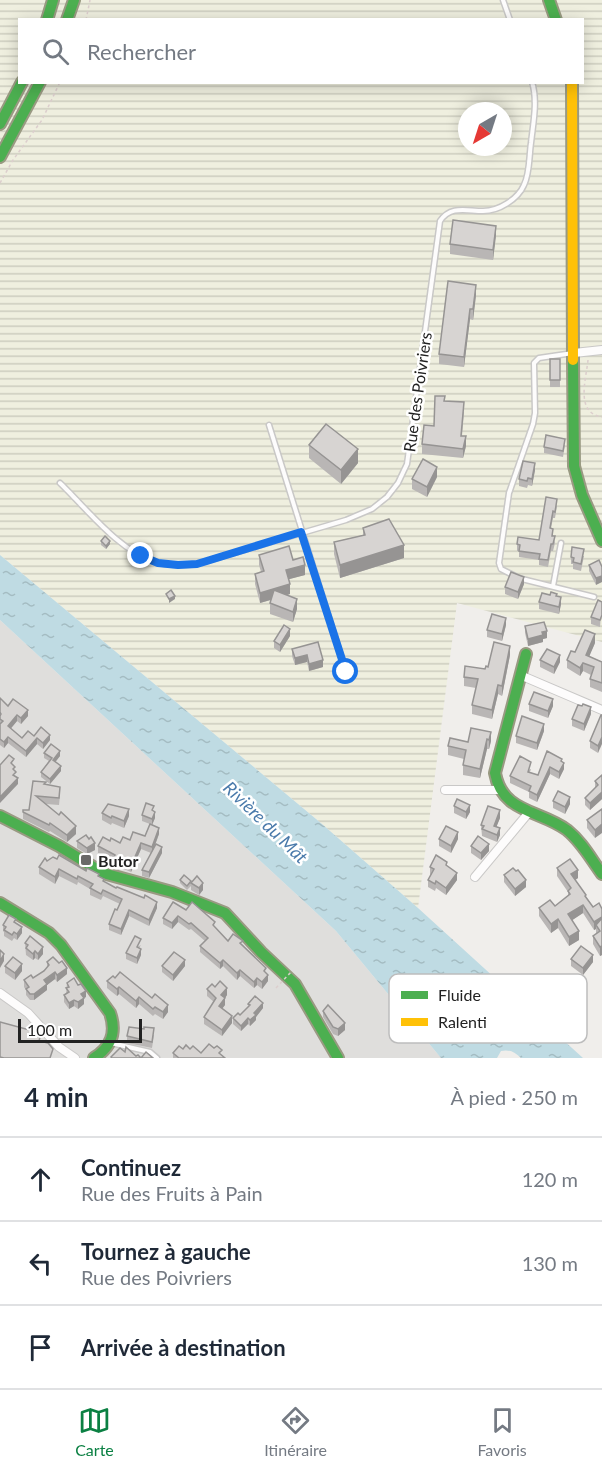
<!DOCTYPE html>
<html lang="fr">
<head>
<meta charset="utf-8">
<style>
	body { margin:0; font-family:Lato,sans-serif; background:#f6f6f7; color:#1f2937 }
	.compass { position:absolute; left:458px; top:102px; width:54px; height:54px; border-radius:50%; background:#fff; box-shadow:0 3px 15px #0003; rotate:219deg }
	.scale { position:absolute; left:18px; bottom:15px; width:124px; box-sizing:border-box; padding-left:6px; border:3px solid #222; border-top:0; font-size:16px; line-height:21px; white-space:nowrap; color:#222; -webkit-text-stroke:4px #fff; paint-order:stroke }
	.stop { position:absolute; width:18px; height:18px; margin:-14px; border:4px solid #1a73e8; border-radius:50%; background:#fff }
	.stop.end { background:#1a73e8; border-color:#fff; box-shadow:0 2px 6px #0008 }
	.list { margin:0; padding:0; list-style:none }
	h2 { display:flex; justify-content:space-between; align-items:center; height:78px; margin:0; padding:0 24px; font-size:26px }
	h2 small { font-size:20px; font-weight:400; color:#747a83 }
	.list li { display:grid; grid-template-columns:39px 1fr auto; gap:18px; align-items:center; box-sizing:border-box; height:84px; padding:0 24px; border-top:2px solid #e0e1e3 }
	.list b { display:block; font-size:22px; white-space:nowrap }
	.list p { margin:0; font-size:20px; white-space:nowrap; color:#747a83 }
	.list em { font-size:20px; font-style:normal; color:#747a83 }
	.icon { flex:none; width:33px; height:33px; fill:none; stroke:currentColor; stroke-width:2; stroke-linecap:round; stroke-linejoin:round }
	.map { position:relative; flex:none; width:602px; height:1058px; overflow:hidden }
	.search { position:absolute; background:#fff; box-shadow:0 3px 15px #0003; left:18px; right:18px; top:18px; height:66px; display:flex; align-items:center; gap:15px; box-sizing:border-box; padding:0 21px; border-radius:0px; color:#747a83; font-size:22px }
	.sheet { height:330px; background:#fff }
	nav { display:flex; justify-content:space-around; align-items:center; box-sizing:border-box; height:84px; border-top:2px solid #e0e1e3; background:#fff; font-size:16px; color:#747a83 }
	nav a { display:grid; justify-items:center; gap:3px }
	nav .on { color:#0b8043 }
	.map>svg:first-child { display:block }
</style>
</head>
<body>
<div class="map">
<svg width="602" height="1058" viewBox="0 0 602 1058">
	<defs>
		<pattern id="farmland-rules" width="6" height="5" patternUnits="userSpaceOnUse" patternTransform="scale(1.5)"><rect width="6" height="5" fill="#efefdf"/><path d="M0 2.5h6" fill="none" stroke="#cdcdbf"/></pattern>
		<pattern id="water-ripples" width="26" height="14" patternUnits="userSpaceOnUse" patternTransform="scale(1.5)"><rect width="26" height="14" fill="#bfdbe3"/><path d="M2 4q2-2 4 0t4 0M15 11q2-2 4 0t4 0" fill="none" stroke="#a4bcc2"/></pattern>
	</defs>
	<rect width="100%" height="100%" fill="#f0eeeb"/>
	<polygon fill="#dfdedc" points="0,620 336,931 441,1058 0,1058"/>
	<path fill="url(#farmland-rules)" fill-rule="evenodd" d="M0,0H602V642L457,603L418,908L322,824L0,555ZM20,20H582V82H20ZM467,111H503V147H467Z"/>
	<path fill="url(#water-ripples)" d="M0,555L322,824L418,908L583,1058H521C515,1052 509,1049 501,1051L497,1058H441L336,931L0,620Z"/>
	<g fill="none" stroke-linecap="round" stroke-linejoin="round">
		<defs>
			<g id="lane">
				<polyline points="503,0 510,20"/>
				<polyline points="269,425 346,672"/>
				<path d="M60,483C87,509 118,550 155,562C169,566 183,565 197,564L346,520L372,509L387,497L398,483L407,464L440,221C451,205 466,211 483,211C499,211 518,199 524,185C530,173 529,156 531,143C533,124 538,101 532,82"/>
				<polyline points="515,576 501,569 499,563 509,493 533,424 535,413 534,363 539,358 573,353"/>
				<polyline points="522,579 594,597"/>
				<polyline points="553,586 561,543"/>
				<polyline points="111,1043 150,1052 157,1058"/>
			</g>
			<g id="street">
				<polyline points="574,353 602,350"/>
				<polyline points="520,675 602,710"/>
				<polyline points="445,790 498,790"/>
				<polyline points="475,877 530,811"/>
				<polyline points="0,993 28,1013 59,1047 75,1058"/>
			</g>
			<g id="fast">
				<polyline points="549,0 556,20"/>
				<polyline points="47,20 53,0"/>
				<polyline points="67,20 74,0"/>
				<polyline points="0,124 22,82"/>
				<polyline points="0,157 40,82"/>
				<polyline points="573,360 574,466 582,495 602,541"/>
				<path d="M526,654L495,773C502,813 540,810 567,830C582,842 591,859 602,874"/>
				<polyline points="0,816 59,846 103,873 172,892 225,913 261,952 295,984 338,1058"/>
				<path d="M0,903L49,933L61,945L110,1013C117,1033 111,1047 94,1058"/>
			</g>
			<polyline id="slow" points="572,82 573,360"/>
		</defs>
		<use href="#lane" stroke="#c9c8c7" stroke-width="7"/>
		<use href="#street" stroke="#c9c8c7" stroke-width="10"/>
		<use href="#fast" stroke="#999a82" stroke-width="14"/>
		<use href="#slow" stroke="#999a82" stroke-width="14"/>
		<g stroke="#dccecd" stroke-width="1.5" stroke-dasharray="3 3" stroke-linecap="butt">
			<polyline points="86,20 90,0"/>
			<polyline points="0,183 13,160 42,120 60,82"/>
			<path d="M588,360C586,380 575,413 602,417"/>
		</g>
		<use href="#lane" stroke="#fdfcfc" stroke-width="4"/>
		<use href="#street" stroke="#fdfcfc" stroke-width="8"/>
		<use href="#fast" stroke="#4caf50" stroke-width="10"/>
		<use href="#slow" stroke="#ffc107" stroke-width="10"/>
		<polyline stroke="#dccecd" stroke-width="1.5" stroke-dasharray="3 3" stroke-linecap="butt" points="276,988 291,972"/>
	</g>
	<g fill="#b9b6b5">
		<polygon points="496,235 493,260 450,254 450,244"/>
		<polygon points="476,295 473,320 470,319 464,367 439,364 439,354"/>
		<rect x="550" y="359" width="10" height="28"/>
		<polygon points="445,401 464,412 462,436 466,446 463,458 422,454 422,444 434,426"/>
		<polygon points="309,445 358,463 341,484 309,458"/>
		<polygon points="565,445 563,457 544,453 544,447"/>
		<polygon points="535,470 532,486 528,485 527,488 519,486 519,479"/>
		<polygon points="437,477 427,497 412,489 412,479"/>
		<polygon points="546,497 557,506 555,518 553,518 551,528 555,543 553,551 551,551 548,567 539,565 539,560 519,557 519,551 517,551 517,544 539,540"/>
		<polygon points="363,528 404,558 340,578 334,554 334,542 363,535"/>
		<polygon points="101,541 110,544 106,549 101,545"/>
		<polygon points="259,555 293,560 305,575 289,579 290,594 287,595 297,609 293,622 270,614 270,603 271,600 260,603 255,584 255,574 261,572 259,565"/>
		<polygon points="584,556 581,571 573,569 573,564 571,564 571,557"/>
		<polygon points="599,560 596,585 589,571 589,565"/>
		<polygon points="524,584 518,599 505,594 505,587"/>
		<polygon points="557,596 561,604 559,614 539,609 539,602"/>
		<polygon points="602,602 600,627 591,624 591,617"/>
		<polygon points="506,625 502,641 487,637 487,630"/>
		<polygon points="525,626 547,638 543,639 543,642 528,646 525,633"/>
		<polygon points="290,636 280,652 274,648 274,641"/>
		<polygon points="595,643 589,656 602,662 602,692 590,687 590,679 591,675 583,671 580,676 567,668 567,660 575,652"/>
		<polygon points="292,649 323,660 323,667 309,671 307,662 295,665 292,656"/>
		<polygon points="510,655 502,696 498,694 492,719 472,714 472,705 476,688 464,686 464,677 485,669"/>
		<polygon points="540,660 560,662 554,674 540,667"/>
		<polygon points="0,698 8,706 28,716 21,724 17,721 10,729 22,738 34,736 50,740 43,749 37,744 26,757 8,743 4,748 0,745"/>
		<polygon points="529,704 553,706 548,718 529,711"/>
		<polygon points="591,714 584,731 572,726 572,719"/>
		<polygon points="602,715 598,753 590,748 590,741"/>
		<polygon points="471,728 491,741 489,749 487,749 480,778 463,775 463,765 464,759 448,755 448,746 468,742"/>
		<polygon points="544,731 537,750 516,743 516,736"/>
		<polygon points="547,751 562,762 564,769 559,779 550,774 537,802 529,798 529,792 510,783 510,776 531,769 530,772 538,775"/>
		<polygon points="44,753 60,756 55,762 61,771 50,784 41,777 41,772 49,761 44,758"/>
		<polygon points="602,775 602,799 590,810 585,805 585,798 595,788 595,781"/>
		<polygon points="33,781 46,785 60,795 59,805 46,804 76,834 67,842 50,831 49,832 23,819 23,810 29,810"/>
		<polygon points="553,801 570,804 565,814 553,808"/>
		<polygon points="454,806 470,812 466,819 454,813"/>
		<polygon points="602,809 595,838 587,828 587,820"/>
		<polygon points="154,811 155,818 152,825 159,834 155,845 162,853 149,878 142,876 142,870 151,853 141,849 131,872 114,865 114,861 98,853 98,846 110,841 120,843 145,836 150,824 142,821 142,815"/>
		<polygon points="102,813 129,816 124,828 112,823 111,825 102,820"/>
		<polygon points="500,818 496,827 500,835 497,842 482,836 481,825"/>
		<polygon points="439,839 458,839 451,853 439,846"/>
		<polygon points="77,841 95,850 87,854 77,848"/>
		<polygon points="471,846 489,851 481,860 471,853"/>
		<polygon points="57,859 99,876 104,882 157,908 149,926 129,916 121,935 109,930 109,924 120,904 103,896 101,900 90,895 90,889 78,882 77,885 59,876 55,884 39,874 39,867 47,861"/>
		<polygon points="447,866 457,880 446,895 436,888 435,891 428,887 428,880 431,875 430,874 430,867"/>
		<polygon points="557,868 578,878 575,880 593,907 602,909 602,955 600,956 593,944 593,936 596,934 596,929 594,930 583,913 572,920 579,940 569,946 558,928 551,933 539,916 539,908 555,906 568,896 568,892 557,876"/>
		<polygon points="184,875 203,890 199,895 191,890 191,886 187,890 180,883 180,880"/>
		<polygon points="504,875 526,887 515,896 504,882"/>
		<polygon points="173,902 215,927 228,941 243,945 266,973 268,981 262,989 257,985 254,988 240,976 237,980 223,966 220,969 200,952 200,946 205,941 191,929 189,930 178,922 172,929 163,924 163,918"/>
		<polygon points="16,924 22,933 17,940 14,938 12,941 4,936 4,932 3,931 3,925"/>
		<polygon points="25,943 43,954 38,960 35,958 33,960 26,955"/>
		<polygon points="141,945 139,948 141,955 137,964 126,959 126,953"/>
		<polygon points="571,959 593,962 583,975 571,966"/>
		<polygon points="47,962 67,974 57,982 55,979 47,985 47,990 34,1000 30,1000 26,995 26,990 24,987 24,980 33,978 47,968"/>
		<polygon points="5,966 22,971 15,980 5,973"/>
		<polygon points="162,966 185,966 173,981 162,972"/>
		<polygon points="107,981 168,1012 163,1019 155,1014 153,1016 139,1004 136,1008 119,994 117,996 107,988"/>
		<polygon points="67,983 86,997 84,998 84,1004 78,1009 74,1006 69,1009 64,1002 64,995 66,994"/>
		<polygon points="207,989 227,995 225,998 225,1005 222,1008 232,1023 222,1036 204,1024 204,1017 214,1002 207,996"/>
		<polygon points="248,1004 263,1008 256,1017 256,1020 250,1026 248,1024 241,1031 233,1024 233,1018 240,1015 248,1007"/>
		<polygon points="323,1011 345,1030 338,1036 333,1034 323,1017"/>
		<polygon points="144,1029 154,1035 152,1048 127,1043 127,1036"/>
		<polygon points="183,1049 190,1049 201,1053 222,1055 225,1058 173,1058 173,1053"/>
	</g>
	<g fill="#969493">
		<polygon points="496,226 496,235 493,260 493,250"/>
		<polygon points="476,285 476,295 473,320 473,309"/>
		<polygon points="470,309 470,319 464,367 464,357"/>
		<polygon points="466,436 466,446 463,458 463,449"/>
		<polygon points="358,449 358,463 341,484 341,470"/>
		<polygon points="535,463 535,470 532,486 532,479"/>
		<polygon points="437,467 437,477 427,497 427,487"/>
		<polygon points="110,541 110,544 106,549 106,546"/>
		<polygon points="404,545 404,558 340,578 340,565"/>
		<polygon points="305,565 305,575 286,580 286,570"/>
		<polygon points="602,576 602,582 596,585 596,578"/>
		<polygon points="524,577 524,584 518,599 518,592"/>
		<polygon points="290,584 290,594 260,603 260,593"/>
		<polygon points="175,596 175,599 169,603 169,599"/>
		<polygon points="561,597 561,604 559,614 559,607"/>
		<polygon points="297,599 297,609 293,622 293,612"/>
		<polygon points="506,618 506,625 502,641 502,634"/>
		<polygon points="290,629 290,636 280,652 280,645"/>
		<polygon points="547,631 547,638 543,639 543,642 528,646 528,639 542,632"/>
		<polygon points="595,634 595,643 586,664 586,655"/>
		<polygon points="510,646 510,655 502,696 502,686"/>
		<polygon points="307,655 307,662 295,665 295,658"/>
		<polygon points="560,655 560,662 554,674 554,667"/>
		<polygon points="323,660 323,667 309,671 309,664"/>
		<polygon points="583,663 583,671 580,676 580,668"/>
		<polygon points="498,685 498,694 492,719 492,710"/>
		<polygon points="553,699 553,706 548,718 548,711"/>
		<polygon points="591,707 591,714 584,731 584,724"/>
		<polygon points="28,710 28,716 21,724 21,718"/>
		<polygon points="17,715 17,721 8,732 8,726"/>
		<polygon points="544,724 544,731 537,750 537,743"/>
		<polygon points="491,732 491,741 489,749 489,740"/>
		<polygon points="50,735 50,740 43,749 43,743"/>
		<polygon points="8,737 8,743 4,748 4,742"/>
		<polygon points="602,737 602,744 598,753 598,746"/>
		<polygon points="37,738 37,744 26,757 26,751"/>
		<polygon points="487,739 487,749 480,778 480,769"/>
		<polygon points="60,751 60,756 53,765 53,760"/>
		<polygon points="564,763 564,769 559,779 559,772"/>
		<polygon points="61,766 61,771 50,784 50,779"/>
		<polygon points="550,767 550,774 537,802 537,795"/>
		<polygon points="18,778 18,784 0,803 0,797"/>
		<polygon points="602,792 602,799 590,810 590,803"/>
		<polygon points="570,797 570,804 565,814 565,807"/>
		<polygon points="470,805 470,812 466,819 466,812"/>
		<polygon points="129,809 129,816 124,828 124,821"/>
		<polygon points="500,810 500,818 494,833 494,826"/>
		<polygon points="155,812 155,818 152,825 152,819"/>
		<polygon points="602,824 602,833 595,838 595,830"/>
		<polygon points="76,826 76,834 67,842 67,835"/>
		<polygon points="159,828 159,834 152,853 152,847"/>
		<polygon points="500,828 500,835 497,842 497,835"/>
		<polygon points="458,832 458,839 451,853 451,846"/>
		<polygon points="95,843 95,850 87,854 87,848"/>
		<polygon points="141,843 141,849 131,872 131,866"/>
		<polygon points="489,844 489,851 481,860 481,853"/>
		<polygon points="162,847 162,853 149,878 149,872"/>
		<polygon points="59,869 59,876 55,884 55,877"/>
		<polygon points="578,870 578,878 571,883 571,874"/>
		<polygon points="457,873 457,880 446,895 446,888"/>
		<polygon points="526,880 526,887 515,896 515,889"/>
		<polygon points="203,883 203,890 199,895 199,888"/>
		<polygon points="157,902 157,908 149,926 149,920"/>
		<polygon points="583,905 583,913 568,923 568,914"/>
		<polygon points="129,910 129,916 121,935 121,929"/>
		<polygon points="178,916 178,922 172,929 172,923"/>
		<polygon points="602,917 602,926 596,925 596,929 594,930 594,922"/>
		<polygon points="558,919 558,928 551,933 551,924"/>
		<polygon points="22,927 22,933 17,940 17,934"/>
		<polygon points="579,931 579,940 569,946 569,937"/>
		<polygon points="602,946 602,955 600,956 600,947"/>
		<polygon points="43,947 43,954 38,960 38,954"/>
		<polygon points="141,949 141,955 137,964 137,958"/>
		<polygon points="35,951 35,958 33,960 33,954"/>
		<polygon points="4,954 4,961 0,968 0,961"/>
		<polygon points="593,955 593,962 583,975 583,968"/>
		<polygon points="185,960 185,966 173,981 173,975"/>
		<polygon points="223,960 223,966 220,969 220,963"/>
		<polygon points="22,964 22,971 15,980 15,973"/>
		<polygon points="67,968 67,974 57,982 57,975"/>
		<polygon points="240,970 240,976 237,980 237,973"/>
		<polygon points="55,972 55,979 47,985 47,990 34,1000 34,994 44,980"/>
		<polygon points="268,975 268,981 262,989 262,982"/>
		<polygon points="257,978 257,985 254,988 254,982"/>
		<polygon points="119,987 119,994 117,996 117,989"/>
		<polygon points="227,988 227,995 225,998 225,1005 219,1013 219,1006 221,995"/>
		<polygon points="86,991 86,997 84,998 84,1004 78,1009 78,1002 81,994"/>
		<polygon points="139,997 139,1004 136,1008 136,1001"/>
		<polygon points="74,1000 74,1006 69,1009 69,1003"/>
		<polygon points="263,1003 263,1008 256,1017 256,1020 250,1026 250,1020 254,1013"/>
		<polygon points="168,1005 168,1012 163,1019 163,1012"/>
		<polygon points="232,1016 232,1023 222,1036 222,1030"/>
		<polygon points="248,1018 248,1024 241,1031 241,1026"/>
		<polygon points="345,1023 345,1030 338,1036 338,1029"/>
	</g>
	<g fill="#d7d4d2" stroke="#969493" stroke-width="1.5">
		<polygon points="453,220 496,226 493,250 450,244"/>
		<polygon points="448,281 476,285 473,309 470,309 464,357 439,354"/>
		<rect x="550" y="359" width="10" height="21"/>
		<polygon points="435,396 445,396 444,401 464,402 461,436 466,436 463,449 422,444 424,425 434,426"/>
		<polygon points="326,424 358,449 341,470 309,445"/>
		<polygon points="546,435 565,439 563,451 544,447"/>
		<polygon points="423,459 437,467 427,487 412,479"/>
		<polygon points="523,461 535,463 532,479 528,478 527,481 519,479"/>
		<polygon points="546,497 557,499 555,512 553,511 550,528 553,529 552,536 555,536 553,544 551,544 548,560 539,559 540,554 519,551 520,545 517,544 518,537 539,540"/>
		<polygon points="389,519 404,545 340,565 334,542 365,535 363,528"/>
		<polygon points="105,536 110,541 106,546 101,541"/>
		<polygon points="289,546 293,560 303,557 305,565 286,570 290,584 260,593 255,574 264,571 259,555"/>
		<polygon points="572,547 584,549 581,564 573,562 574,558 571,557"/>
		<polygon points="599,560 602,567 602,576 596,578 589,565"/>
		<polygon points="511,572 524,577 518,592 505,587"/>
		<polygon points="171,590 175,596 169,599 166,594"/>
		<polygon points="274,590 297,599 293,612 270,603"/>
		<polygon points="551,592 557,594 556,596 561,597 559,607 539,602 542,593 550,595"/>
		<polygon points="598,600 602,602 602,615 600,620 591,617"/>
		<polygon points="492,614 506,618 502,634 487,630"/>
		<polygon points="544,622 547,631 542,632 543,635 528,639 525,626"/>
		<polygon points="284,625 290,629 280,645 274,641"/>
		<polygon points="585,630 595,634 586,655 602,662 602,683 590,679 594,667 583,663 580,668 567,660 571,651 575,652"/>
		<polygon points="318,642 323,660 309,664 307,655 295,658 292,649"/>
		<polygon points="494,642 510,646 502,686 498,685 492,710 472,705 478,679 464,677 465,666 485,669 486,666 488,667"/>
		<polygon points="547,649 560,655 554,667 540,660"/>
		<polygon points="534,692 553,699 548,711 529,704"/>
		<polygon points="0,698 8,706 13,699 28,710 21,718 17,715 8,726 22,738 28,731 34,736 41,727 50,735 43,743 37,738 26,751 8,737 4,742 0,739 0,724 3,721 0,719 0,716 1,714 0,712"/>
		<polygon points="583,704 591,707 584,724 572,719 578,705 582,706"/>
		<polygon points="601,715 602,715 602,737 598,746 590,741"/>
		<polygon points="522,716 544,724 537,743 516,736"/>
		<polygon points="471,728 491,732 489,740 487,739 480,769 463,765 466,750 448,746 450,738 468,742"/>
		<polygon points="51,744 60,751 53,760 61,766 50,779 41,772 52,758 44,753"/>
		<polygon points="547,751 562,759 561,761 564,763 559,772 550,767 537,795 529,791 531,786 510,776 520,756 531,762 528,772 538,775"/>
		<polygon points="9,755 14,759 11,763 15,767 13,769 16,772 13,775 18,778 0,797 0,765"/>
		<polygon points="602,775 602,792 590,803 585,798 598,785 595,781"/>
		<polygon points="33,781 46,782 44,784 60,787 59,798 36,796 59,815 61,812 76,826 67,835 50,823 49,825 23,812 23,810 29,810"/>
		<polygon points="558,791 570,797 565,807 553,801"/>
		<polygon points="457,799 470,805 466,812 454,806"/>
		<polygon points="146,803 154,806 152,810 155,812 152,819 142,815"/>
		<polygon points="108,804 129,809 124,821 112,816 111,818 102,813"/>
		<polygon points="488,806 500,810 494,826 500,828 497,835 482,829 484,826 481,825"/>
		<polygon points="602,809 602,824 595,830 587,820"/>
		<polygon points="150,824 159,828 152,847 141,843 131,866 114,859 115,855 98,846 103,837 110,841 111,838 120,843 123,837 130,840 133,832 145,836"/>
		<polygon points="446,826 458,832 451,846 439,839"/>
		<polygon points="86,835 89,839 91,837 95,843 87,848 77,841"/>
		<polygon points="478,836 489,844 481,853 471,846"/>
		<polygon points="156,844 162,847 149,872 142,870"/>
		<polygon points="59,855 86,871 87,868 99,874 98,876 104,879 103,881 116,888 117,887 144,898 145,895 157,902 149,920 129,910 121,929 109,924 115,909 117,910 122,899 103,890 101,894 90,888 93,884 78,876 77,879 59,869 55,877 39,867 45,858 47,861 53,857 57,859"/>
		<polygon points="436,855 447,862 446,865 457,873 446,888 436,881 435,884 428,880 434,869 430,867"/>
		<polygon points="570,859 578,870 571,874 586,895 585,896 593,907 599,903 602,909 602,917 594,922 583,905 568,914 579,931 569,937 558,919 551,924 539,908 550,900 555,906 570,894 568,891 571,888 557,868"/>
		<polygon points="513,868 516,871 518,870 526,880 515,889 504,875"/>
		<polygon points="184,875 191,881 187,886 180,880"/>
		<polygon points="197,876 203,883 199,888 191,883"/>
		<polygon points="173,902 186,910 192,902 215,922 213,925 228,941 233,934 243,941 240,943 266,968 264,971 268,975 262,982 257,978 254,982 240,970 237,973 223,960 220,963 200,946 208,938 191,923 189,924 178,916 172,923 163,918"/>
		<polygon points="9,915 16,919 14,922 22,927 17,934 14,932 12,935 4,930 6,927 3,925"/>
		<polygon points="602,918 602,946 600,947 593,936 600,931 596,925"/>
		<polygon points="30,936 43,947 38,954 35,951 33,954 26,948 28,945 25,943"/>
		<polygon points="135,936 141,939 137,947 141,949 137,958 126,953"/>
		<polygon points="581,946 593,955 583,968 571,959"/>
		<polygon points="0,950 4,954 0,961"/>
		<polygon points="174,952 185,960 173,975 162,966"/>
		<polygon points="13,957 22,964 15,973 5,966"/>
		<polygon points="53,957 59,963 62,961 67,968 57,975 55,972 44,980 47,984 34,994 30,994 26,989 29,987 24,980 31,975 33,978 44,971 49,965 47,962"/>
		<polygon points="120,972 152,998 155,994 168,1005 163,1012 155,1007 153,1009 139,997 136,1001 119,987 117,989 107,981 113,976 115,978"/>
		<polygon points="74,978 78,985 81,984 86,991 81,994 84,998 78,1002 74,1000 69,1003 64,995 69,992 66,988 69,987 67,983"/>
		<polygon points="220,981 227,988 221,995 225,998 219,1006 232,1016 222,1030 204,1017 216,998 207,989 212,984 215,987"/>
		<polygon points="255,996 263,1003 254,1013 256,1015 250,1020 248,1018 241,1026 233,1018 238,1013 240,1015 250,1005 248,1004"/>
		<polygon points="328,1005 345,1023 338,1029 333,1027 323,1011"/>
		<polygon points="0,1022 37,1032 36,1036 40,1037 39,1041 48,1043 53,1049 50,1058 4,1058 0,1057"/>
		<polygon points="129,1027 144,1029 144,1027 154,1028 152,1042 127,1036"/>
		<polygon points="209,1044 214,1048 217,1046 222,1050 219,1053 225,1058 179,1058 173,1053 179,1046 183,1049 186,1045 190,1049 193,1046 201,1053"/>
		<polygon points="126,1047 136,1056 138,1055 141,1058 146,1052 153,1058 112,1058 111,1057 120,1048 125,1052"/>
	</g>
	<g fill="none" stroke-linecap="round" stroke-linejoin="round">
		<polyline stroke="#1a73e8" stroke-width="8" points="141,556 158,563 178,565 197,564 301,532 346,672"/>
	</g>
	<rect fill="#6a6968" stroke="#fff" stroke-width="2" x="80" y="854" width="12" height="12" rx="3"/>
	<g text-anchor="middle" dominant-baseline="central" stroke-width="5" stroke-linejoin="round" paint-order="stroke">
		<g font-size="16" fill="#222" stroke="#fff">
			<text transform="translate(417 392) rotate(-82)">Rue des Poivriers</text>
		</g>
		<g font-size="16" font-weight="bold" fill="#222" stroke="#fff" text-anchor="start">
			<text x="98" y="860">Butor</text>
		</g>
		<g font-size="18" font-style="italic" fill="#4a7aab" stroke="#fff">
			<text transform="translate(266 822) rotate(44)">Rivière du Mât</text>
		</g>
	</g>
	<rect x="389" y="974" width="198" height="69" rx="9" fill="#fff" stroke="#bdbdbd" stroke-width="1.5"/>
	<rect x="401" y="991" width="27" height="8" fill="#4caf50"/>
	<rect x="401" y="1018" width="27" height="8" fill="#ffc107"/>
	<g font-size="16" fill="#222">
		<text x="438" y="1001">Fluide</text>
		<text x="438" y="1028">Ralenti</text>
	</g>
</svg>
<svg class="compass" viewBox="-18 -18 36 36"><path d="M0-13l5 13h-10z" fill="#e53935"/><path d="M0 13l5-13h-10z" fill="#747a83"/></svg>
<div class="scale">100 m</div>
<div class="stop" style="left:346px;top:672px"></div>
<div class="stop end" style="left:141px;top:556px"></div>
<div class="search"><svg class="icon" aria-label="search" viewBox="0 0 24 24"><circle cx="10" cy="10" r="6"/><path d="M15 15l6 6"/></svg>Rechercher</div>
</div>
<section class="sheet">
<h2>4 min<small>À pied · 250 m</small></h2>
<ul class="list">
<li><svg class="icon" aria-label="ahead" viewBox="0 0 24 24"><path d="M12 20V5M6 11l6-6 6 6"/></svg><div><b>Continuez</b><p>Rue des Fruits à Pain</p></div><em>120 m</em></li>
<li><svg class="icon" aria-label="left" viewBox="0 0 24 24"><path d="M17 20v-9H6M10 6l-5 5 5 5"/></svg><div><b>Tournez à gauche</b><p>Rue des Poivriers</p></div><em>130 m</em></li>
<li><svg class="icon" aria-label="arrive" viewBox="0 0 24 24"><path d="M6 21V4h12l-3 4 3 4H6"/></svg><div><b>Arrivée à destination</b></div></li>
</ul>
</section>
<nav>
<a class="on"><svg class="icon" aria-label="map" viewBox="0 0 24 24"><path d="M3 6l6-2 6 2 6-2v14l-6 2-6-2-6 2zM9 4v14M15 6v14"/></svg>Carte</a>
<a><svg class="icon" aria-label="directions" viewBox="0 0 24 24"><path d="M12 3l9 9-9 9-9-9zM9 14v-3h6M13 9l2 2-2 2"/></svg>Itinéraire</a>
<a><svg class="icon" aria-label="saved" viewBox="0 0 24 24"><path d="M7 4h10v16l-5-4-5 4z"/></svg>Favoris</a>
</nav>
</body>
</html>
